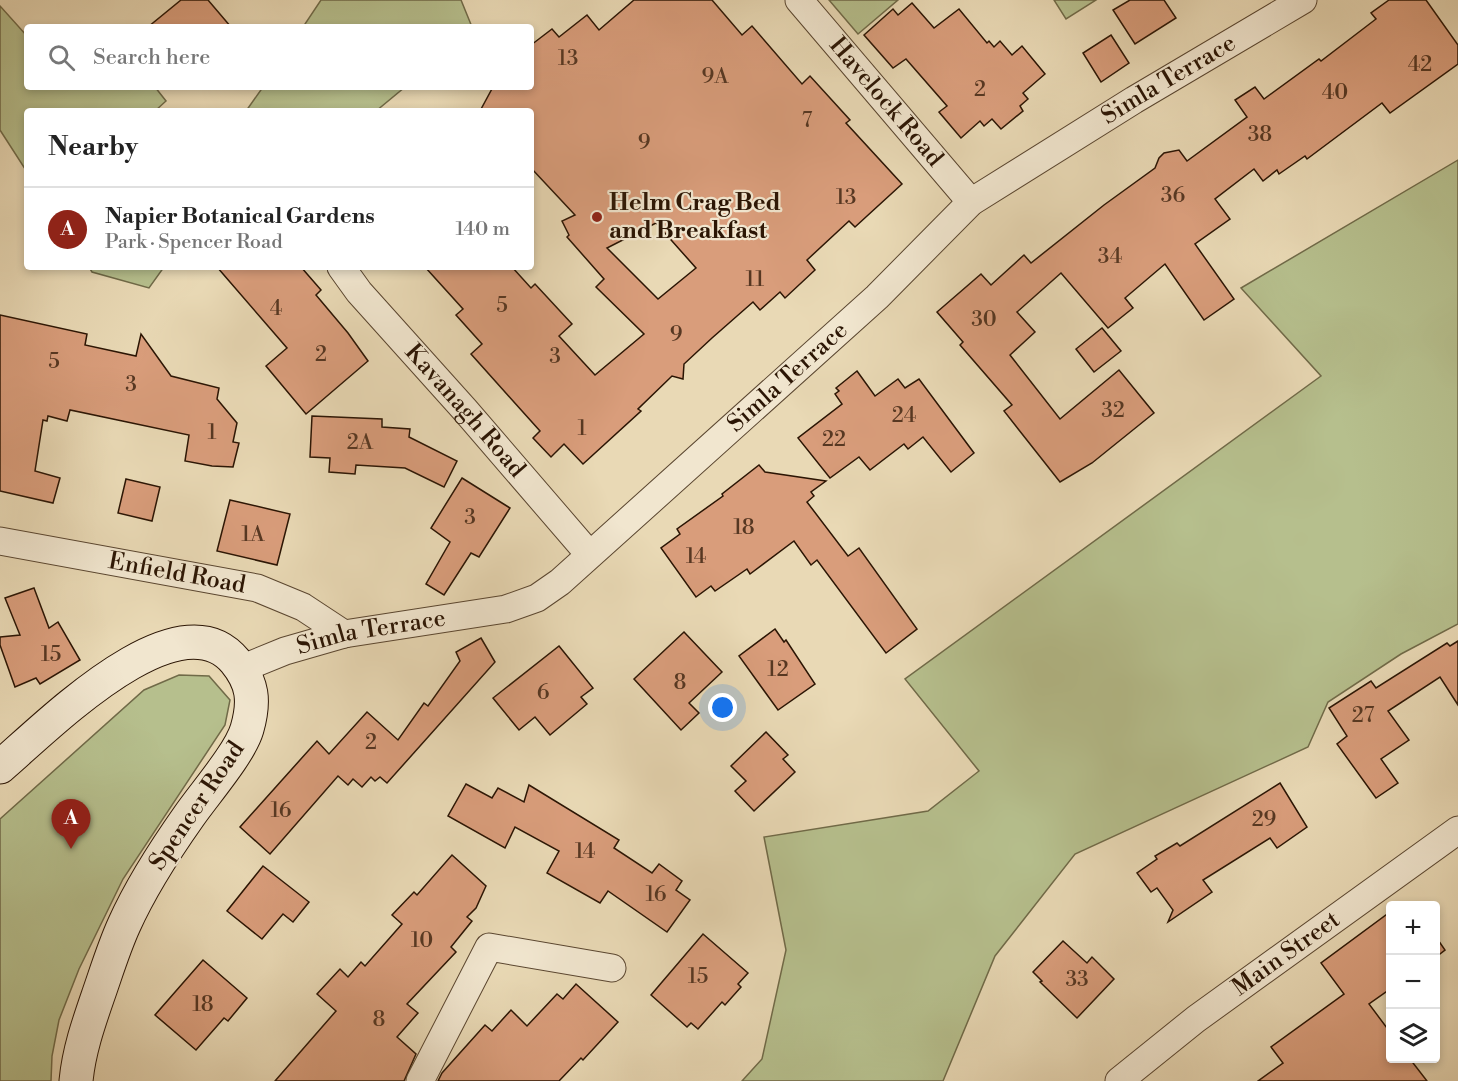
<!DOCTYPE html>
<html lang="en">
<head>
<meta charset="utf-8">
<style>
	body { margin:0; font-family:"Libre Bodoni",serif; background:#f2f2f2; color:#222 }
	.controls { position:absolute; right:18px; bottom:18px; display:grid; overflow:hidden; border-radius:6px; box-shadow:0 3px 9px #0003 }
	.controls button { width:54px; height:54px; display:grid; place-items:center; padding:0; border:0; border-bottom:2px solid #e0e0e0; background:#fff; color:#222; font:30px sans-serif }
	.you { position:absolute; left:723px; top:708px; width:21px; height:21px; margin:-15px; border:4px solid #fff; border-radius:50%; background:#1a73e8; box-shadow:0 0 0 9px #1a73e833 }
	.badge { display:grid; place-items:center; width:39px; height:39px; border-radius:50%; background:#8f2418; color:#fff; font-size:20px; font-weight:700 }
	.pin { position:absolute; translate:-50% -50px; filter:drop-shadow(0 2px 3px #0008) }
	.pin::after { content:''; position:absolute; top:32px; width:21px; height:18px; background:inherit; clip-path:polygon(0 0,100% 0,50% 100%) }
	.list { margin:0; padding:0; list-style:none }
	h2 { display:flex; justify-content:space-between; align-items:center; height:78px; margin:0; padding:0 24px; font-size:26px }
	h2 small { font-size:20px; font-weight:400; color:#767676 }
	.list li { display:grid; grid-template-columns:39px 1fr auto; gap:18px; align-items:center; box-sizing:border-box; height:84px; padding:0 24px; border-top:2px solid #e0e0e0 }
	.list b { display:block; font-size:22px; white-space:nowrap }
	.list p { margin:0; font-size:20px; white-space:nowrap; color:#767676 }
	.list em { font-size:20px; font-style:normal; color:#767676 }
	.icon { flex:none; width:33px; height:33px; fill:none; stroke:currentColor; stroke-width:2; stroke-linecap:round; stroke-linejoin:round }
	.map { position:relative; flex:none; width:1458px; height:1081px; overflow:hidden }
	.search { position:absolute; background:#fff; box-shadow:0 3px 9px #0003; left:24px; top:24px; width:510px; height:66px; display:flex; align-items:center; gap:15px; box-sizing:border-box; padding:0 21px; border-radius:6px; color:#767676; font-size:22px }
	.panel { position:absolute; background:#fff; box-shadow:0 3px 9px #0003; left:24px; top:108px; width:510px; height:162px; border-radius:6px }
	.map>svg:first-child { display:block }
</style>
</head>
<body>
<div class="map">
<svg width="1458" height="1081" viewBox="0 0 1458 1081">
	<rect width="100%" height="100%" fill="#e9d9b5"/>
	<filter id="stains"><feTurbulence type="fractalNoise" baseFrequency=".00333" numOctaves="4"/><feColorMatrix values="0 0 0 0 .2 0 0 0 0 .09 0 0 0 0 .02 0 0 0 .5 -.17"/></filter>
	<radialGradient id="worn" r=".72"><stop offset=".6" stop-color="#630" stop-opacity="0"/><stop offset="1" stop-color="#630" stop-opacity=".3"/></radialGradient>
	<g fill="#b6bf8d" stroke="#706a48" stroke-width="1.5">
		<polygon points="321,0 461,0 472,27 303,27"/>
		<polygon points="829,0 898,0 858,34"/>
		<polygon points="1054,0 1096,0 1066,19"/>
		<polygon points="0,6 27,36 27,87 155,87 166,101 155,111 27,111 27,172 0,130"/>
		<polygon points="263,87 405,87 376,111 246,111"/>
		<polygon points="1458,160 1458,624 1401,654 1328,702 1308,747 1075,854 995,956 943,1081 742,1081 762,1059 786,950 764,837 928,811 979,771 905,679 1321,376 1241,288"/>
		<polygon points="89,267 164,267 149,288 92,272"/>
		<polygon points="179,675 209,676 230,700 225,725 123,879 79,969 59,1020 52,1056 51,1081 0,1081 0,819 144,690"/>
	</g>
	<g fill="#d99d7b" stroke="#2b1504" stroke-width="1.5" fill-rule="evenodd">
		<polygon points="181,0 208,0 231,27 148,27"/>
		<path d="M634,0H712L742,35L752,26L802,84L810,76L850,120L846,123L902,184L855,227L849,221L807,260L815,270L785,298L780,292L760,310L753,302L712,338L684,364L683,379L672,376L638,409L641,411L583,464L564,444L551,457L533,438L540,431L471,354L482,344L456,315L463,309L425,267H512L531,288L535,284L572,324L559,336L595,375L644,334L596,287L604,279L567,237L569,235L562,221L575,215L531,168V111H480L493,87H531V45L552,29L559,37L587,15L599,30ZM656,223L696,268L658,299L607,248Z"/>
		<polygon points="1130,0 1164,0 1176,18 1135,44 1113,10"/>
		<polygon points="1389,0 1426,0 1458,45 1458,64 1390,113 1382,103 1307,159 1305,156 1279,174 1277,170 1263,181 1254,169 1215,199 1230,219 1195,244 1234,299 1204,320 1165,264 1125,298 1133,308 1108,328 1061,273 1017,312 1035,332 1010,355 1060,419 1119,370 1154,413 1092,463 1060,482 1004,411 1012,405 960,345 963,342 937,312 981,274 991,285 1024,255 1031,263 1104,205 1155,168 1159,158 1164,153 1179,150 1187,161 1247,117 1235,100 1255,87 1264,99 1319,59 1321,61 1376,19 1371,13"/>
		<polygon points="912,3 934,28 959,9 987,43 989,41 994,47 1000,41 1012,55 1022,46 1045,74 1023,93 1028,99 1020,106 1023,111 1001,129 992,119 984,126 980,121 961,138 939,112 947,106 906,59 893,68 864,35 893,9 898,15"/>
		<polygon points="1111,35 1129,63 1101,82 1083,53"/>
		<polygon points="217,267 301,267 321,290 316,295 348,333 368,361 306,414 266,366 287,348"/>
		<polygon points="0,315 87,334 85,345 136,356 141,334 171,376 219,388 217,399 237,423 233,442 239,443 233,467 212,466 185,461 189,435 70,410 67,421 48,416 47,421 43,420 35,471 60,478 53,503 0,491"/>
		<polygon points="1102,328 1121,351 1094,372 1076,349"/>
		<polygon points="857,371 875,396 898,379 905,388 919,379 974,453 951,472 923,437 908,449 904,444 870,470 859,457 830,478 798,438 842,404 835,394 839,391 836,388"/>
		<polygon points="312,416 382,419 382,427 410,429 409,437 457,461 444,487 405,468 356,465 355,474 329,472 330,458 310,457"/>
		<polygon points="759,465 765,472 826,481 811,492 814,496 807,502 848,556 859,548 917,629 886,653 817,560 811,565 794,541 750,574 747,569 715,591 711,586 696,597 661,548 680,534 677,529 723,496 722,494"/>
		<polygon points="462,478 510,508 479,557 471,553 444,595 426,584 450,542 431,528"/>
		<polygon points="126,479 160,487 152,521 118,513"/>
		<polygon points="230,500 290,514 277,565 217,551"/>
		<polygon points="34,588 49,628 58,622 80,660 40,684 36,678 15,687 0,645 0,637 20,635 5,598"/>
		<polygon points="775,629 784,642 786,640 815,684 778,710 739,656"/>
		<polygon points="684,632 722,672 689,703 699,713 681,730 634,679"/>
		<polygon points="481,638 495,662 387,783 380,777 375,781 371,777 362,787 353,779 348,785 338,776 270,854 240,827 317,741 329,754 367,712 398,740 424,703 428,706 460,661 456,652"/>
		<polygon points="1458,641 1458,705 1440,677 1388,711 1409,740 1381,759 1398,783 1376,798 1337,744 1347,736 1329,708 1371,681 1376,688 1447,643 1450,646"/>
		<polygon points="559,646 593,688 581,697 587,704 550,735 535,717 519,730 493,698"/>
		<polygon points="766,732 788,755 783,759 795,772 754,811 735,791 746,781 731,766"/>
		<polygon points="1280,783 1307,827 1277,848 1270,838 1203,880 1212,892 1168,922 1173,910 1157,888 1151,892 1137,873 1157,859 1155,856 1177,843 1180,846"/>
		<polygon points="466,784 492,798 498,788 524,802 529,785 619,840 614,848 652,873 659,864 682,881 676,890 690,900 667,932 608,891 600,903 547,873 559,851 515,827 505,848 448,816"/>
		<polygon points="452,855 486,886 476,908 467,917 472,921 451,947 456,952 407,1004 418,1013 397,1037 416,1054 404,1081 275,1081 336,1011 317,994 340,969 348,977 361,962 365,966 402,924 392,915 414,892 417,895"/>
		<polygon points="263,866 309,902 293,922 283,914 262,939 227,911"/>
		<polygon points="1390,912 1390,989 1369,1004 1390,1032 1390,1059 1410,1059 1427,1081 1258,1081 1283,1063 1271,1047 1344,994 1321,963"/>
		<polygon points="703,934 748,973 738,984 741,987 725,1005 722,1002 698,1029 691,1023 687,1027 651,995"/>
		<polygon points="1436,937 1445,950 1436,957"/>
		<polygon points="1063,941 1087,963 1092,957 1114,979 1077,1018 1040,982 1042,981 1033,972"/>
		<polygon points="203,960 247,998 228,1021 224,1018 196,1050 155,1015"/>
		<polygon points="576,984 618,1022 583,1060 581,1058 559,1081 438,1081 442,1073 485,1025 492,1031 511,1010 527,1026 557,994 563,999"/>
	</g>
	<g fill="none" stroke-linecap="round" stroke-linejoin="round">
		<defs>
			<g id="street">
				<path id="s1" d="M799,0L971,202"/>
				<path id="s2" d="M341,267L359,292L465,410L589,554"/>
				<path id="s3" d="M0,541L257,588L303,607L344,634"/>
				<path id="s4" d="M241,669L285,651L344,634L506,609L537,598L560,582L877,297L971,202L1134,100L1303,0"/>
				<polyline points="420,1081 489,947 612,968"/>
				<path id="s5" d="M1119,1081L1196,1019L1458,830"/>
			</g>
			<path id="secondary" d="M0,767C44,730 178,592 235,661C253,683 255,701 247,729C240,753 205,793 189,816C165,850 141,887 124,925C114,947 107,970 99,993C89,1022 79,1050 76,1081"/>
		</defs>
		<use href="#street" stroke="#5a4630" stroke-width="29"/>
		<use href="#secondary" stroke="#2b1504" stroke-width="35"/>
		<use href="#street" stroke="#f1e6cf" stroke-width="27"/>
		<use href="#secondary" stroke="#f1e6cf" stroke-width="33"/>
	</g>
	<circle fill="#8f2418" stroke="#f1e6cf" stroke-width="2" cx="597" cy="217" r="6"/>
	<g text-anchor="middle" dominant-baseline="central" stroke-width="4.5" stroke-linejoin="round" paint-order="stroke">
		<g font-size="21" fill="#563722">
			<text x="568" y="59">13</text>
			<text x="1420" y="65">42</text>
			<text x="715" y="77">9A</text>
			<text x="980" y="90">2</text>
			<text x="1335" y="93">40</text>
			<text x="807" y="121">7</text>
			<text x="1260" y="135">38</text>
			<text x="644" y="143">9</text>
			<text x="1173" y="196">36</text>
			<text x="846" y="198">13</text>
			<text x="1110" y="257">34</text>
			<text x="755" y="280">11</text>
			<text x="502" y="306">5</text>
			<text x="276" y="309">4</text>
			<text x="984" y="320">30</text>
			<text x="676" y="335">9</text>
			<text x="321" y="355">2</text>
			<text x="555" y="357">3</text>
			<text x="54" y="362">5</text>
			<text x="131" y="385">3</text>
			<text x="1113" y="411">32</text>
			<text x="904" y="416">24</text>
			<text x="582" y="429">1</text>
			<text x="212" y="433">1</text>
			<text x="834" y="440">22</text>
			<text x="360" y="443">2A</text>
			<text x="470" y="518">3</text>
			<text x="744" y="528">18</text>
			<text x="253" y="535">1A</text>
			<text x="696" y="557">14</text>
			<text x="51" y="655">15</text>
			<text x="778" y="670">12</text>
			<text x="680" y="683">8</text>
			<text x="543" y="693">6</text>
			<text x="1363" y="716">27</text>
			<text x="371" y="743">2</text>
			<text x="281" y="811">16</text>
			<text x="1264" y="820">29</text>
			<text x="585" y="852">14</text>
			<text x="656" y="895">16</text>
			<text x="422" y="941">10</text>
			<text x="698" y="977">15</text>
			<text x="1077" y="980">33</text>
			<text x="203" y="1005">18</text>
			<text x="379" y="1020">8</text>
		</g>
		<g font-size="24" fill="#2b1504" stroke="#f1e6cf">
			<text stroke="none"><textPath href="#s4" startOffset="1126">Simla Terrace</textPath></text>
			<text stroke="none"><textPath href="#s1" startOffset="134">Havelock Road</textPath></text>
			<text stroke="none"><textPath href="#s4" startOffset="640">Simla Terrace</textPath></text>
			<text stroke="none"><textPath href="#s2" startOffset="190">Kavanagh Road</textPath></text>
			<text stroke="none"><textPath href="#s3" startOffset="180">Enfield Road</textPath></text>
			<text stroke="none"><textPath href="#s4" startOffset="136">Simla Terrace</textPath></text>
			<text transform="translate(197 806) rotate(-56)">Spencer Road</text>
			<text stroke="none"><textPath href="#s5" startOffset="210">Main Street</textPath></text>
		</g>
		<g font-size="24" font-weight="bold" fill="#2b1504" stroke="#f1e6cf" text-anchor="start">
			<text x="609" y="203">Helm Crag Bed<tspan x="609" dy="28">and Breakfast</tspan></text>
		</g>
	</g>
	<rect width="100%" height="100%" filter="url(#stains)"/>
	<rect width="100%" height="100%" fill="url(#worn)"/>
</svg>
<div class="controls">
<button>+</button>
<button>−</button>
<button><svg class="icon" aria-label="layers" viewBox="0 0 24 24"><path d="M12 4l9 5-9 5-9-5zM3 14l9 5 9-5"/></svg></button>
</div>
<div class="you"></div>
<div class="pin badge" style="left:71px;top:849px">A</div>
<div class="search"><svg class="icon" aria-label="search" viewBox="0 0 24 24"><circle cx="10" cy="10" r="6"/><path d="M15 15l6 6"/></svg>Search here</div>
<section class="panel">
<h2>Nearby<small></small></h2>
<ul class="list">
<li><span class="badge">A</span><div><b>Napier Botanical Gardens</b><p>Park · Spencer Road</p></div><em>140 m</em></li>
</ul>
</section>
</div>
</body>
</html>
